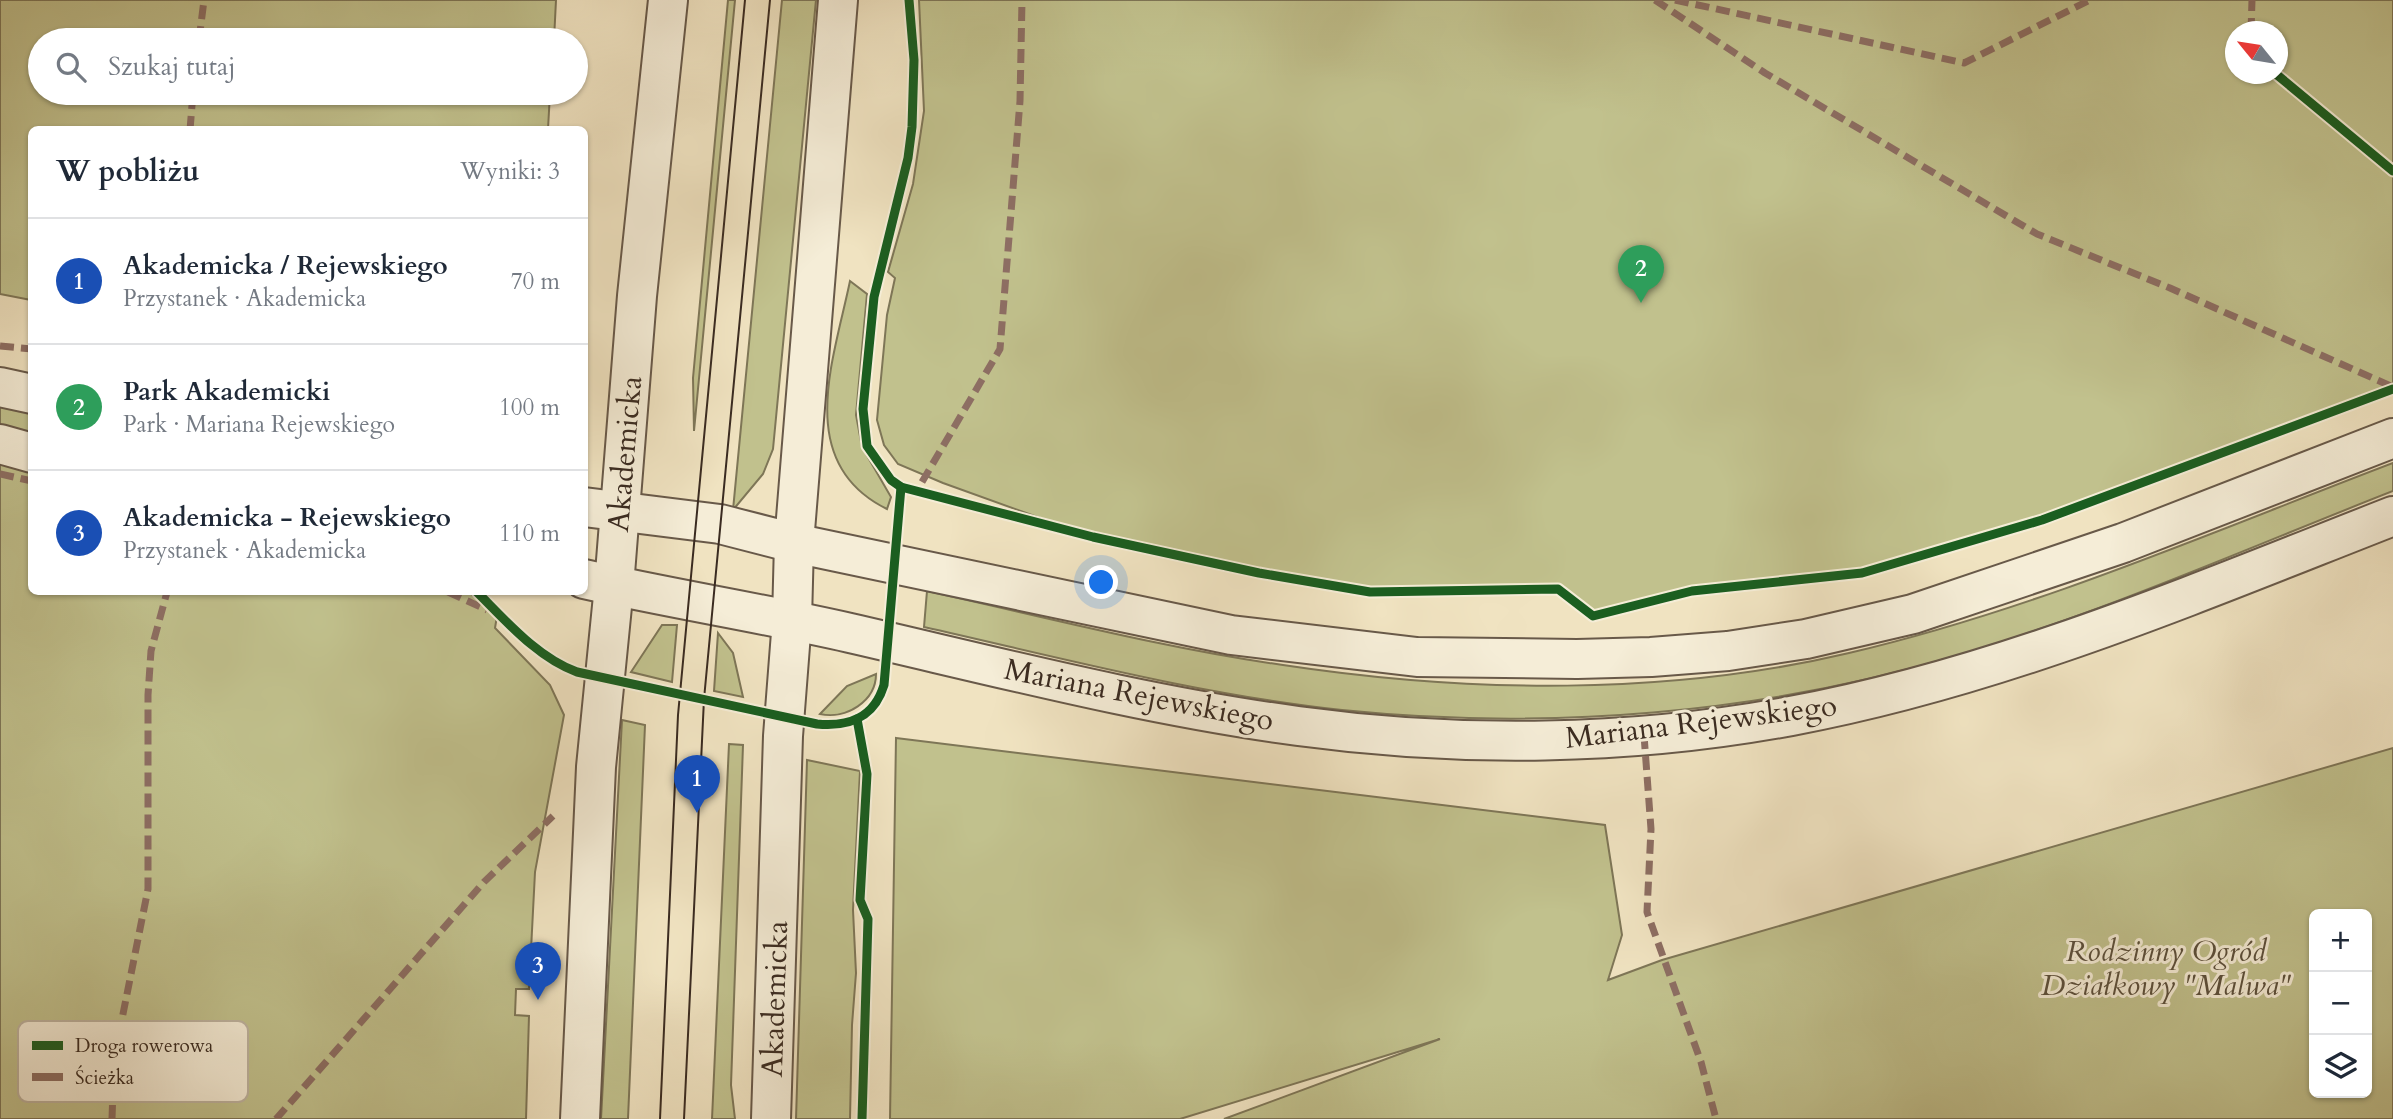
<!DOCTYPE html>
<html lang="pl">
<head>
<meta charset="utf-8">
<style>
	body { margin:0; font-family:Cardo,serif; background:#f6f6f7; color:#1f2937 }
	.controls { position:absolute; right:21px; bottom:21px; display:grid; overflow:hidden; border-radius:10px; box-shadow:0 2px 5px #0004 }
	.controls button { width:63px; height:63px; display:grid; place-items:center; padding:0; border:0; border-bottom:2px solid #e0e1e3; background:#fff; color:#1f2937; font:35px sans-serif }
	.compass { position:absolute; left:2225px; top:21px; width:63px; height:63px; border-radius:50%; background:#fff; box-shadow:0 2px 5px #0004; rotate:300deg }
	.you { position:absolute; left:1102px; top:583px; width:24px; height:24px; margin:-18px; border:5px solid #fff; border-radius:50%; background:#1a73e8; box-shadow:0 0 0 10px #1a73e833 }
	.badge { display:grid; place-items:center; width:46px; height:46px; border-radius:50%; background:#8f2418; color:#fff; font-size:23px; font-weight:700 }
	.pin { position:absolute; translate:-50% -58px; filter:drop-shadow(0 2px 4px #0008) }
	.pin::after { content:''; position:absolute; top:37px; width:24px; height:21px; background:inherit; clip-path:polygon(0 0,100% 0,50% 100%) }
	.list { margin:0; padding:0; list-style:none }
	h2 { display:flex; justify-content:space-between; align-items:center; height:91px; margin:0; padding:0 28px; font-size:30px }
	h2 small { font-size:23px; font-weight:400; color:#747a83 }
	.list li { display:grid; grid-template-columns:46px 1fr auto; gap:21px; align-items:center; box-sizing:border-box; height:126px; padding:0 28px; border-top:2px solid #e0e1e3 }
	.list b { display:block; font-size:26px; white-space:nowrap }
	.list p { margin:0; font-size:23px; white-space:nowrap; color:#747a83 }
	.list em { font-size:23px; font-style:normal; color:#747a83 }
	.icon { flex:none; width:38px; height:38px; fill:none; stroke:currentColor; stroke-width:2; stroke-linecap:round; stroke-linejoin:round }
	.map { position:relative; flex:none; width:2393px; height:1119px; overflow:hidden }
	.search { position:absolute; background:#fff; box-shadow:0 2px 5px #0004; left:28px; top:28px; width:560px; height:77px; display:flex; align-items:center; gap:18px; box-sizing:border-box; padding:0 24px; border-radius:38px; color:#747a83; font-size:26px }
	.panel { position:absolute; background:#fff; box-shadow:0 2px 5px #0004; left:28px; top:126px; width:560px; height:469px; border-radius:10px }
	.map>svg:first-child { display:block }
</style>
</head>
<body>
<div class="map">
<svg width="2393" height="1119" viewBox="0 0 2393 1119">
	<rect width="100%" height="100%" fill="#f0e3c1"/>
	<filter id="stains"><feTurbulence type="fractalNoise" baseFrequency=".00286" numOctaves="4"/><feColorMatrix values="0 0 0 0 .2 0 0 0 0 .09 0 0 0 0 .02 0 0 0 .5 -.17"/></filter>
	<radialGradient id="worn" r=".72"><stop offset=".6" stop-color="#630" stop-opacity="0"/><stop offset="1" stop-color="#630" stop-opacity=".3"/></radialGradient>
	<g fill="#c1c18d" stroke="#7e7657" stroke-width="2" fill-rule="evenodd">
		<polygon points="0,0 556,0 554,40 40,40 40,93 550,93 548,129 32,130 31,300 0,294"/>
		<polygon points="728,0 735,0 694,431 693,378"/>
		<polygon points="782,0 816,0 773,449 763,474 733,510"/>
		<path d="M919,0H2393V389L2042,520L1862,573L1692,591L1593,616L1558,589L1370,592L1259,573L1093,537L943,483L898,464L884,445L877,420L887,315L895,278L888,272L913,184L924,111ZM2236,32H2278V74H2236Z"/>
		<path d="M850,281L867,294L856,415L862,447L891,497L887,509C793,463 834,359 850,281Z"/>
		<polygon points="0,404 31,411 31,436 0,426"/>
		<polygon points="0,461 31,471 32,592 469,592 497,616 495,628 550,685 564,715 535,872 529,989 516,989 515,1015 529,1016 526,1119 0,1119"/>
		<path d="M2393,463V491C2250,547 2107,611 1959,655C1761,714 1547,731 1342,710C1201,695 1062,658 924,627L927,591C1045,617 1163,648 1283,665C1468,693 1667,696 1849,653C2037,609 2214,531 2393,463Z"/>
		<polygon points="662,625 677,625 672,682 631,672"/>
		<polygon points="718,633 733,653 743,697 714,691"/>
		<path d="M876,674C876,701 846,720 820,714L847,686Z"/>
		<polygon points="622,720 645,725 628,1119 601,1119"/>
		<path d="M896,738L1605,825L1622,935L1608,980L1662,960L2393,748V1119H1224L1440,1039L1180,1119H890ZM2314,914H2367V1093H2314Z"/>
		<polygon points="729,744 743,745 731,1085 735,1119 712,1119"/>
		<polygon points="807,760 860,771 853,910 856,973 852,1025 850,1119 796,1119"/>
	</g>
	<g fill="none" stroke-linecap="round" stroke-linejoin="round">
		<defs>
			<g id="tertiary">
				<polyline points="0,387 32,394"/>
				<polyline points="0,444 32,453"/>
				<polyline points="584,507 720,524 794,543 1231,635 1417,657 1577,659 1651,657 1728,651 1806,639 1913,614 2123,543 2393,438"/>
				<path d="M584,579C673,599 762,613 850,633C998,667 1147,706 1298,726C1460,748 1630,746 1791,716C2000,677 2196,593 2393,516"/>
				<polyline points="580,1119 596,767 614,586 637,296 668,0"/>
				<polyline points="771,1119 783,736 792,620 794,543 838,0"/>
			</g>
		</defs>
		<use href="#tertiary" stroke="#685949" stroke-width="42"/>
		<use href="#tertiary" stroke="#f5edd7" stroke-width="38"/>
		<g stroke="#3a2b21" stroke-width="2">
			<polyline points="660,1119 678,715 745,0"/>
			<polyline points="684,1119 704,699 770,0"/>
		</g>
		<g stroke="#8d6e63" stroke-width="7" stroke-dasharray="14 7" stroke-linecap="butt">
			<polyline points="1655,0 1765,73 2037,234 2170,288 2393,387"/>
			<polyline points="1675,0 1964,63 2090,0"/>
			<polyline points="2251,32 2252,0"/>
			<polyline points="199,40 204,0"/>
			<polyline points="190,130 193,93"/>
			<polyline points="0,346 32,349"/>
			<polyline points="0,474 32,481"/>
			<polyline points="922,482 1000,349 1020,101 1022,0"/>
			<polyline points="448,592 487,610"/>
			<polyline points="1644,735 1651,829 1647,912 1701,1062 1716,1119"/>
			<polyline points="112,1119 114,1059 148,889 148,695 151,651 167,592"/>
			<polyline points="276,1119 484,882 553,816"/>
		</g>
		<defs>
			<g id="cycleway">
				<polyline points="909,0 914,60 912,127 908,158 874,297 863,409 867,446 891,480 901,487 1093,537 1259,573 1370,592 1558,589 1593,616 1692,591 1862,573 2042,520 2393,389"/>
				<polyline points="2276,74 2393,171"/>
				<path d="M477,592C506,621 538,658 577,672L817,724C849,727 874,718 884,685L901,487"/>
				<polyline points="857,719 867,774 860,900 868,919 862,1119"/>
			</g>
		</defs>
		<use href="#cycleway" stroke="#f5edd7" stroke-width="13"/>
		<use href="#cycleway" stroke="#1b5e20" stroke-width="9"/>
	</g>
	<g text-anchor="middle" dominant-baseline="central" stroke-width="6" stroke-linejoin="round" paint-order="stroke">
		<g font-size="30" fill="#3a2b21" stroke="#f5edd7">
			<text transform="translate(625 454) rotate(-85)">Akademicka</text>
			<text transform="translate(1139 695) rotate(11)">Mariana Rejewskiego</text>
			<text transform="translate(1701 722) rotate(-7)">Mariana Rejewskiego</text>
			<text transform="translate(775 999) rotate(-88)">Akademicka</text>
		</g>
		<g font-size="30" font-style="italic" fill="#5c503c" stroke="#f5edd7">
			<text x="2166" y="951">Rodzinny Ogród<tspan x="2166" dy="34">Działkowy "Malwa"</tspan></text>
		</g>
	</g>
	<rect x="18" y="1021" width="230" height="81" rx="10" fill="#f5edd7" stroke="#bdb3a0" stroke-width="2"/>
	<rect x="32" y="1041" width="31" height="9" fill="#1b5e20"/>
	<rect x="32" y="1073" width="31" height="8" fill="#8d6e63"/>
	<g font-size="19" fill="#3a2b21">
		<text x="75" y="1052">Droga rowerowa</text>
		<text x="75" y="1084">Ścieżka</text>
	</g>
	<rect width="100%" height="100%" filter="url(#stains)"/>
	<rect width="100%" height="100%" fill="url(#worn)"/>
</svg>
<div class="controls">
<button>+</button>
<button>−</button>
<button><svg class="icon" aria-label="layers" viewBox="0 0 24 24"><path d="M12 4l9 5-9 5-9-5zM3 14l9 5 9-5"/></svg></button>
</div>
<svg class="compass" viewBox="-18 -18 36 36"><path d="M0-13l5 13h-10z" fill="#e53935"/><path d="M0 13l5-13h-10z" fill="#747a83"/></svg>
<div class="you"></div>
<div class="pin badge" style="left:697px;top:813px;background:#1a4fb4">1</div>
<div class="pin badge" style="left:1641px;top:303px;background:#2e9e5b">2</div>
<div class="pin badge" style="left:538px;top:1000px;background:#1a4fb4">3</div>
<div class="search"><svg class="icon" aria-label="search" viewBox="0 0 24 24"><circle cx="10" cy="10" r="6"/><path d="M15 15l6 6"/></svg>Szukaj tutaj</div>
<section class="panel">
<h2>W pobliżu<small>Wyniki: 3</small></h2>
<ul class="list">
<li><span class="badge" style="background:#1a4fb4">1</span><div><b>Akademicka / Rejewskiego</b><p>Przystanek · Akademicka</p></div><em>70 m</em></li>
<li><span class="badge" style="background:#2e9e5b">2</span><div><b>Park Akademicki</b><p>Park · Mariana Rejewskiego</p></div><em>100 m</em></li>
<li><span class="badge" style="background:#1a4fb4">3</span><div><b>Akademicka - Rejewskiego</b><p>Przystanek · Akademicka</p></div><em>110 m</em></li>
</ul>
</section>
</div>
</body>
</html>
